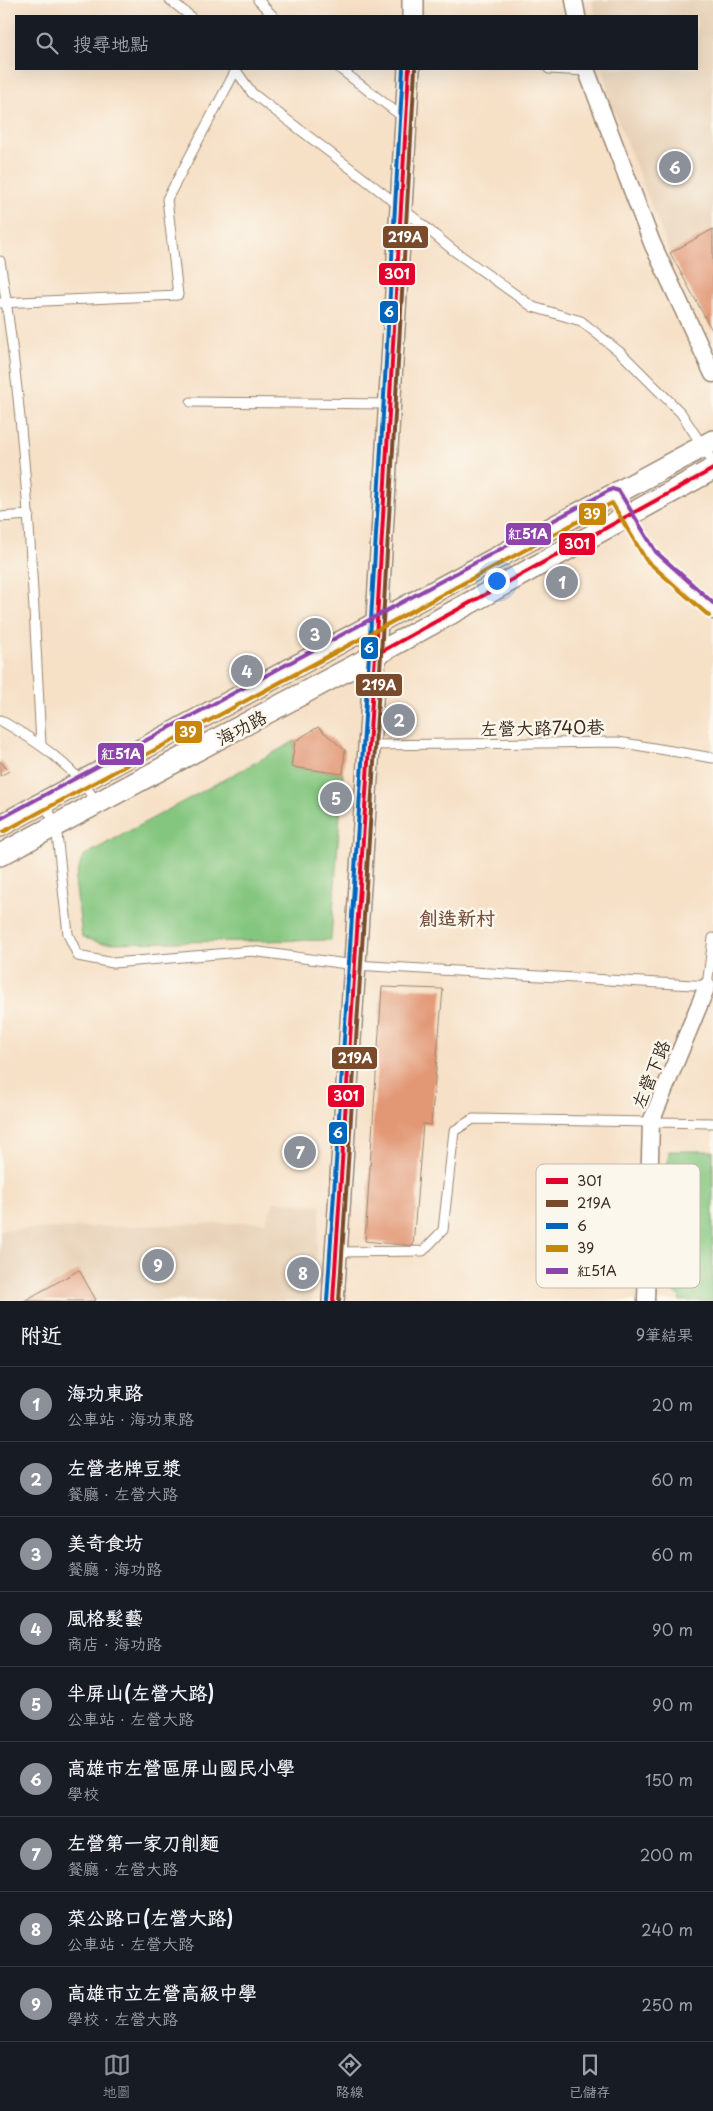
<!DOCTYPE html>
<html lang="zh-TW">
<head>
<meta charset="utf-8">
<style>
	body { margin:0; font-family:"Playpen Sans","LXGW WenKai TC",sans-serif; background:#242831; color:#f1f3f6 }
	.you { position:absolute; left:496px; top:580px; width:18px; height:18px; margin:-12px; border:4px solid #fff; border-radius:50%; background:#1a73e8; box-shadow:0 0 0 8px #1a73e833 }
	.badge { display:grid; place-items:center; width:32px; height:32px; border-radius:50%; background:#8c9099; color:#fff; font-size:16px; font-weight:700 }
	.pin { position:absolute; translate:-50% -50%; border:2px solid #fff; box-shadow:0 1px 5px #0006 }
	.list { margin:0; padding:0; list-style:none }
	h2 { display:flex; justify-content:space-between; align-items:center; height:65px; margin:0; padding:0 20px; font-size:21px }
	h2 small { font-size:16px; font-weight:400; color:#9ea1a6 }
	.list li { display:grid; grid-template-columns:32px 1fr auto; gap:15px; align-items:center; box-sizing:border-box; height:75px; padding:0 20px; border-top:1px solid #363941 }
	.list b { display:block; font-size:19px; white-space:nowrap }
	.list p { margin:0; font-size:16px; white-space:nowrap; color:#9ea1a6 }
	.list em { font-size:16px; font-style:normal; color:#9ea1a6 }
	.icon { flex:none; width:28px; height:28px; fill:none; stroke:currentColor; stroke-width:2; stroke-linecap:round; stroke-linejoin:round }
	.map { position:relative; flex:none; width:713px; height:1301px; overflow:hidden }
	.search { position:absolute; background:#171b24; box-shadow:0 5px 20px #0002; left:15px; right:15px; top:15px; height:55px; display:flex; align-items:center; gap:12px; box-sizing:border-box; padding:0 18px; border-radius:0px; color:#9ea1a6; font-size:19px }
	.sheet { height:740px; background:#171b24 }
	nav { display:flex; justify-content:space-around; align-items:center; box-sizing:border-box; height:70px; border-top:1px solid #363941; background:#171b24; font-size:14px; color:#9ea1a6 }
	nav a { display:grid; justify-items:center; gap:2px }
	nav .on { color:#8c9099 }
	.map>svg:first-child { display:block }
</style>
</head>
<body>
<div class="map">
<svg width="713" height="1301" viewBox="0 0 713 1301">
	<rect width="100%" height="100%" fill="#fbf7ec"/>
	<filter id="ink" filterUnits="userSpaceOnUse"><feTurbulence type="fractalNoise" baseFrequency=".02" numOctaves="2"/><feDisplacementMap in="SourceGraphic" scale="10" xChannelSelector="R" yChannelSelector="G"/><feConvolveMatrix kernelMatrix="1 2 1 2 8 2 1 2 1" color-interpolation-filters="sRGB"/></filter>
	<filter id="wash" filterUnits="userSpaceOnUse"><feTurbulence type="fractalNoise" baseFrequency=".0096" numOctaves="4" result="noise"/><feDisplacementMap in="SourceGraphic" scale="20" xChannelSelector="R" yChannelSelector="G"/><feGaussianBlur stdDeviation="1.12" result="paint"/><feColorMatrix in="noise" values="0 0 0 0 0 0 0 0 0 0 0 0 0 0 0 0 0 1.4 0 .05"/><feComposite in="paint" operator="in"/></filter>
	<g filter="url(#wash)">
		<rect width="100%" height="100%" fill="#f6e0c6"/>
		<g fill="#e7d0b5">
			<polygon points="592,0 713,0 713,332 670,253 609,98 604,69 697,69 697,16 595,16"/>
			<polygon points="274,1202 321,1205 312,1301 0,1301 0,1230 265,1222"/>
		</g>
		<g fill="#84c67f" stroke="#60784e">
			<polygon points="295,741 291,767 343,774 331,940 101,943 82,937 75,880 83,856"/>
			<polygon points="669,1151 713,1151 713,1301 680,1301 679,1295 657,1281"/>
		</g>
		<g id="blocks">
			<g fill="#e29774">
				<polygon points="713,229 713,332 670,253"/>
				<polygon points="318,727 345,750 343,774 291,767 295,741"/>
				<polygon points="0,761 9,771 0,776"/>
				<polygon points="382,987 443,989 431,1125 423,1124 413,1246 365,1241"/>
				<polygon points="79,1270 96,1300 94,1301 24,1301"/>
			</g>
		</g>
	</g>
	<g filter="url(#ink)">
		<use href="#blocks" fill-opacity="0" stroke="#988572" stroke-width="1"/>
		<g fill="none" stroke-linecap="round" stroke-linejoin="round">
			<defs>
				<g id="service">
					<polyline points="170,0 190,16"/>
					<polyline points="258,0 273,16"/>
					<polyline points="235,69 252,93 401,207 453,250 533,307 581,321 621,353 681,413 713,462"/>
					<polyline points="340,69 404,118"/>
					<polyline points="549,69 586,71"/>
					<path d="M0,261C26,421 33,583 41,745"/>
					<polyline points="0,303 178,295 167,199 236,70"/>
					<polyline points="191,402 389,404"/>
					<polyline points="0,517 29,515"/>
					<path d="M0,720C38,742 73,765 97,803"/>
					<polyline points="370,745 618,742 713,758"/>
					<polyline points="44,803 56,825 68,934 78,956 113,963 252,951 354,965 710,986"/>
					<polyline points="707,986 713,938"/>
					<polyline points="335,1252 423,1251 443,1230 454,1131 473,1119 713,1123"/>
				</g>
				<g id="minor">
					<polyline points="574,0 577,16"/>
					<polyline points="586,69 652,243 713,374"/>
					<polyline points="614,495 651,556 713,611"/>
					<polyline points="646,1301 651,1122 707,986"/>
				</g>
				<g id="tertiary">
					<polyline points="413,16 413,0"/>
					<polyline points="0,826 713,441"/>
					<polyline points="0,855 375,655 713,469"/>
					<polyline points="333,1301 375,655 409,69"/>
				</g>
			</defs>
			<use href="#service" stroke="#988572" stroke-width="11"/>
			<use href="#minor" stroke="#988572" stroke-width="19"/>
			<use href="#tertiary" stroke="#988572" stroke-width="24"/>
			<use href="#service" stroke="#fff" stroke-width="9"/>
			<use href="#minor" stroke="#fff" stroke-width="16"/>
			<use href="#tertiary" stroke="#fff" stroke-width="21"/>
			<defs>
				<g id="bus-1">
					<polyline points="375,655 713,469"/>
					<polyline points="333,1301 375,655 409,69"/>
				</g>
				<polyline id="bus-2" points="339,1301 381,655 415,69"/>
				<polyline id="bus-3" points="327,1301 369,655 403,69"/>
				<polyline id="bus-4" points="3,832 612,503 646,560 709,616"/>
				<polyline id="bus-5" points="0,819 612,489 619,491 656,552 713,603"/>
			</defs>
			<use href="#bus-1" stroke="#fbf7ec" stroke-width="8"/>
			<use href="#bus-2" stroke="#fbf7ec" stroke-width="8"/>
			<use href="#bus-3" stroke="#fbf7ec" stroke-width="8"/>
			<use href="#bus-4" stroke="#fbf7ec" stroke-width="8"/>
			<use href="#bus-5" stroke="#fbf7ec" stroke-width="8"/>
			<use href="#bus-1" stroke="#e4002b" stroke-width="4"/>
			<use href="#bus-2" stroke="#7a4b2a" stroke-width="4"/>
			<use href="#bus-3" stroke="#0065bd" stroke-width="4"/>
			<use href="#bus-4" stroke="#c88708" stroke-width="4"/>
			<use href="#bus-5" stroke="#8e44ad" stroke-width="4"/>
		</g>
	</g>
	<g text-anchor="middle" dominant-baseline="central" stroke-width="5" stroke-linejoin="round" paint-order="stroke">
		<g font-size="18" fill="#3b2a1e" stroke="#fbf7ec">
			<text transform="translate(241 727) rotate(-28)">海功路</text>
			<text transform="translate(542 727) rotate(-1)">左營大路740巷</text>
			<text transform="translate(650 1074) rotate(-68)">左營下路</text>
		</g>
		<g font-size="19" font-weight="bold" fill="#75503c" stroke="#fbf7ec">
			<text x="457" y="917">創造新村</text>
		</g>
	</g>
	<rect x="536" y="1164" width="164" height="124" rx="8" fill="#fbf7ec" stroke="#c1baae" stroke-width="1"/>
	<rect x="546" y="1178" width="22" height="6" fill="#e4002b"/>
	<rect x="546" y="1200" width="22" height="7" fill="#7a4b2a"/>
	<rect x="546" y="1223" width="22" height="6" fill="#0065bd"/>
	<rect x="546" y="1245" width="22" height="7" fill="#c88708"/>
	<rect x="546" y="1268" width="22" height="6" fill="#8e44ad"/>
	<g font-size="14" fill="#3b2a1e">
		<text x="577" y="1186">301</text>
		<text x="577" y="1208">219A</text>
		<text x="577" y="1231">6</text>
		<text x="577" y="1253">39</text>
		<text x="577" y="1276">紅51A</text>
	</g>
	<g stroke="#fbf7ec" stroke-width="2">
		<rect x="382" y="225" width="47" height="24" rx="5" fill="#7a4b2a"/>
		<rect x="378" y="262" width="38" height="24" rx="5" fill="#e4002b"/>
		<rect x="379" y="300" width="20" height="24" rx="5" fill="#0065bd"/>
		<rect x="578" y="502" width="29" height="24" rx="5" fill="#c88708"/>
		<rect x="505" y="522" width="47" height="24" rx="5" fill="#8e44ad"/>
		<rect x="558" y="532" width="38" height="24" rx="5" fill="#e4002b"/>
		<rect x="360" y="636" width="19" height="24" rx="5" fill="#0065bd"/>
		<rect x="355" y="673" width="48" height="24" rx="5" fill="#7a4b2a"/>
		<rect x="174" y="720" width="29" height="24" rx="5" fill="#c88708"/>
		<rect x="97" y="742" width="48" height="24" rx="5" fill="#8e44ad"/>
		<rect x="331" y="1046" width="47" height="24" rx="5" fill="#7a4b2a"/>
		<rect x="327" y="1084" width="38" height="24" rx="5" fill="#e4002b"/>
		<rect x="328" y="1121" width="20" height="24" rx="5" fill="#0065bd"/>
	</g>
	<g font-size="14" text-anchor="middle" font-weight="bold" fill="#fff">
		<text x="405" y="242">219A</text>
		<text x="397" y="279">301</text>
		<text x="389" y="317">6</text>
		<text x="592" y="519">39</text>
		<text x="528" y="539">紅51A</text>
		<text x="577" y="549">301</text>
		<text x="369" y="653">6</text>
		<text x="379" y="690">219A</text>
		<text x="188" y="737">39</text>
		<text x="121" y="759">紅51A</text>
		<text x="355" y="1063">219A</text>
		<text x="346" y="1101">301</text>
		<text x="338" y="1138">6</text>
	</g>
</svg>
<div class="you"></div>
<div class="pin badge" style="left:562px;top:582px">1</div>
<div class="pin badge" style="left:399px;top:720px">2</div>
<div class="pin badge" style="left:315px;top:634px">3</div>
<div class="pin badge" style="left:247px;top:671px">4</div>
<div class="pin badge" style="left:336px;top:798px">5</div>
<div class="pin badge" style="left:675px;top:167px">6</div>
<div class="pin badge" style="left:300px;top:1152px">7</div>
<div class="pin badge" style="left:303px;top:1273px">8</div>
<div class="pin badge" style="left:158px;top:1265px">9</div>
<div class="search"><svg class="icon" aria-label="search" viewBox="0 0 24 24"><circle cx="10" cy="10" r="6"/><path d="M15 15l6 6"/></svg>搜尋地點</div>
</div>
<section class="sheet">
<h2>附近<small>9筆結果</small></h2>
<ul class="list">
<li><span class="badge">1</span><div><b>海功東路</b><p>公車站 · 海功東路</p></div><em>20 m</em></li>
<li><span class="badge">2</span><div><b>左營老牌豆漿</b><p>餐廳 · 左營大路</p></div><em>60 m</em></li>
<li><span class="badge">3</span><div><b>美奇食坊</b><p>餐廳 · 海功路</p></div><em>60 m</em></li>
<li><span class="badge">4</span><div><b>風格髮藝</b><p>商店 · 海功路</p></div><em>90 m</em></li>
<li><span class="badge">5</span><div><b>半屏山(左營大路)</b><p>公車站 · 左營大路</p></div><em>90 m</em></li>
<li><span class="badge">6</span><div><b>高雄市左營區屏山國民小學</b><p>學校</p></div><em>150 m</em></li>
<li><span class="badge">7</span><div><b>左營第一家刀削麵</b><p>餐廳 · 左營大路</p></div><em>200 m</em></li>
<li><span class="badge">8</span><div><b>菜公路口(左營大路)</b><p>公車站 · 左營大路</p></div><em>240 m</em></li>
<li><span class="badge">9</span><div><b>高雄市立左營高級中學</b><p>學校 · 左營大路</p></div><em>250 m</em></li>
</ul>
</section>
<nav>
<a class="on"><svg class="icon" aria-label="map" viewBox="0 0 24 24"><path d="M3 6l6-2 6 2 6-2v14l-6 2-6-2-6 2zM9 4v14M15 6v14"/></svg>地圖</a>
<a><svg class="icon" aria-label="directions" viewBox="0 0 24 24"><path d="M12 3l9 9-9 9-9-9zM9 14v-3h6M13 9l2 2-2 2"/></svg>路線</a>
<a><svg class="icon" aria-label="saved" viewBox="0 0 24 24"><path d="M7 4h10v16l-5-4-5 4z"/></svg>已儲存</a>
</nav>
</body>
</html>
